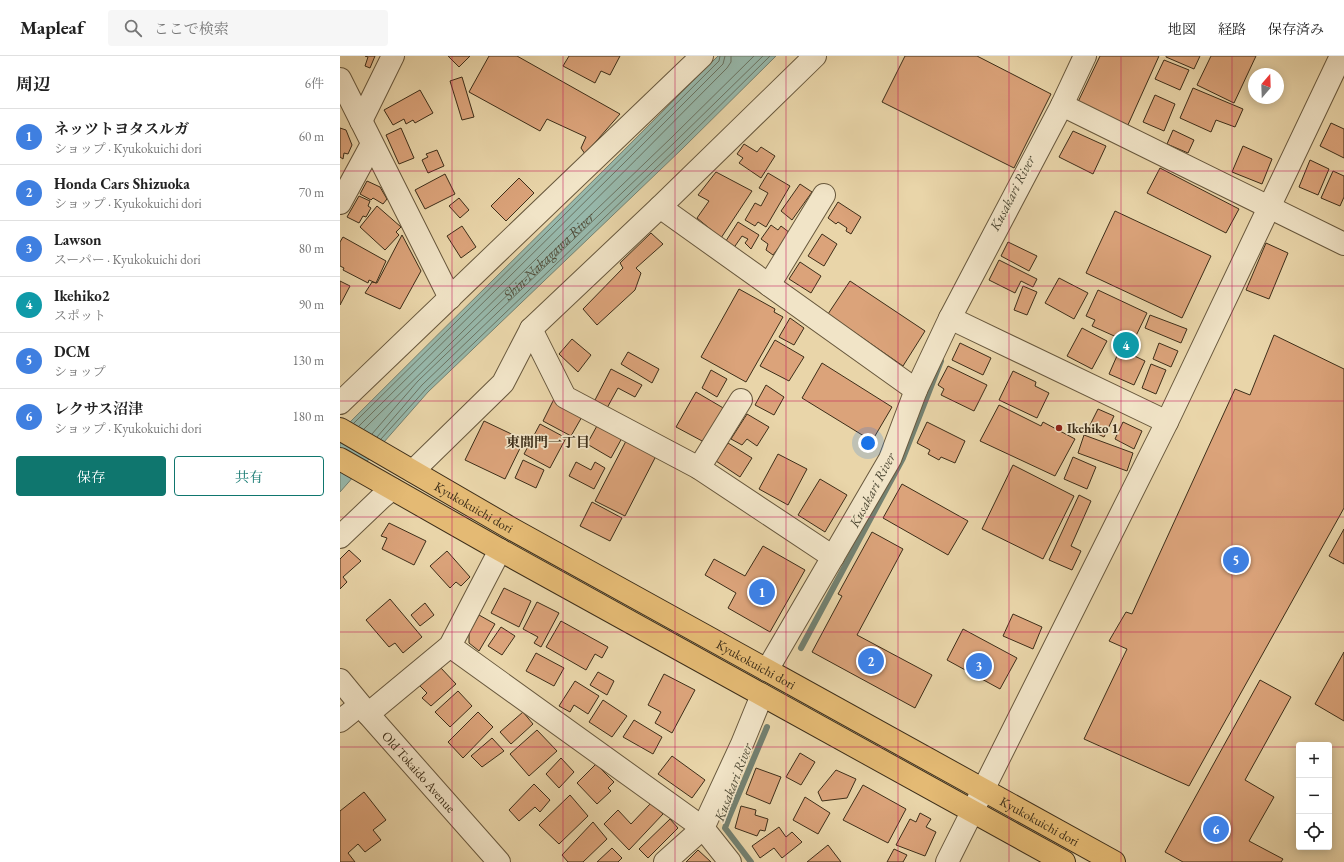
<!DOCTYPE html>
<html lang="ja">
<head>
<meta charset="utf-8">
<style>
	body { margin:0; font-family:"EB Garamond","Noto Serif JP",serif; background:#f6f6f6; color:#222 }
	.controls { position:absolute; right:12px; bottom:12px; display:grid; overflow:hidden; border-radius:4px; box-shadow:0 2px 10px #0003 }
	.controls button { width:36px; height:36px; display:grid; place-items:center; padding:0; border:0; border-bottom:1px solid #e0e0e0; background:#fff; color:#222; font:20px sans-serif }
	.compass { position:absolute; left:908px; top:12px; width:36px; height:36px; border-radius:50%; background:#fff; box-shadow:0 2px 10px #0003; rotate:19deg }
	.you { position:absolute; left:528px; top:387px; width:14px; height:14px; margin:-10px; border:3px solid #fff; border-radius:50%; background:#1a73e8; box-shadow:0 0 0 6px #1a73e833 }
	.badge { display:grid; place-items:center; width:26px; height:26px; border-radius:50%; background:#0f766e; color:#fff; font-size:13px; font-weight:700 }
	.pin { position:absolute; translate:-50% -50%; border:2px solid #fff; box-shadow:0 1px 4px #0006 }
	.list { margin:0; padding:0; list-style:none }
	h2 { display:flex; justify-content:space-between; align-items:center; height:52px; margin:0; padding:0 16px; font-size:17px }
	h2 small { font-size:13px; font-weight:400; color:#767676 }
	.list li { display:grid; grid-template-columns:26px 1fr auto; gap:12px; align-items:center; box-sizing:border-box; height:56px; padding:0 16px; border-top:1px solid #e0e0e0 }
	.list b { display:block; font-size:15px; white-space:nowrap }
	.list p { margin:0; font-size:13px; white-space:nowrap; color:#767676 }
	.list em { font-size:13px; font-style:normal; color:#767676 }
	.actions { display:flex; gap:8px; padding:12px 16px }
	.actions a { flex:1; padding:9px 0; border:1px solid #0f766e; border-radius:4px; text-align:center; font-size:14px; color:#0f766e }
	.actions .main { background:#0f766e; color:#fff }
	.icon { flex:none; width:22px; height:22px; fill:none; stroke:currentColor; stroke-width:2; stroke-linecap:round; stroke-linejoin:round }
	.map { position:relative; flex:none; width:1004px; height:806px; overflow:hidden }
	header { display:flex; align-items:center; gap:24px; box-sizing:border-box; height:56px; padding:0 20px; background:#fff; border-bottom:1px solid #e0e0e0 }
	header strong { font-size:19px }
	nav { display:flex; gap:22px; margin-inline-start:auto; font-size:14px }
	.search { width:280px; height:36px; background:#f6f6f6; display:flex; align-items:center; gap:10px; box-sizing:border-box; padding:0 14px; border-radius:4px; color:#767676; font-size:15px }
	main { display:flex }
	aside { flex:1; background:#fff }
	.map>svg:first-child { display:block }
</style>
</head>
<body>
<header>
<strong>Mapleaf</strong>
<div class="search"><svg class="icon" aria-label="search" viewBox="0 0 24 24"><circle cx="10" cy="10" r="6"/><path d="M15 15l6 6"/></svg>ここで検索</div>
<nav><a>地図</a><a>経路</a><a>保存済み</a></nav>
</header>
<main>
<aside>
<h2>周辺<small>6件</small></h2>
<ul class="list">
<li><span class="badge" style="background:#3f7fe0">1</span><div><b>ネッツトヨタスルガ</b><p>ショップ · Kyukokuichi dori</p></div><em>60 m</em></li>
<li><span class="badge" style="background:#3f7fe0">2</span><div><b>Honda Cars Shizuoka</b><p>ショップ · Kyukokuichi dori</p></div><em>70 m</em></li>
<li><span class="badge" style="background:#3f7fe0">3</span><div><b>Lawson</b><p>スーパー · Kyukokuichi dori</p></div><em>80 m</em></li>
<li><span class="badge" style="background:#0f9aa8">4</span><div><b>Ikehiko2</b><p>スポット</p></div><em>90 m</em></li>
<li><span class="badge" style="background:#3f7fe0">5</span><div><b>DCM</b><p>ショップ</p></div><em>130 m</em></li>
<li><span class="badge" style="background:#3f7fe0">6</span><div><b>レクサス沼津</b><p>ショップ · Kyukokuichi dori</p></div><em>180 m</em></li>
</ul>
<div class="actions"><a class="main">保存</a><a>共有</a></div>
</aside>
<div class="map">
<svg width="1004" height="806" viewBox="0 0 1004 806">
	<rect width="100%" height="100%" fill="#e9d5a9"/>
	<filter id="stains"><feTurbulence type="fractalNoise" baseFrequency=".005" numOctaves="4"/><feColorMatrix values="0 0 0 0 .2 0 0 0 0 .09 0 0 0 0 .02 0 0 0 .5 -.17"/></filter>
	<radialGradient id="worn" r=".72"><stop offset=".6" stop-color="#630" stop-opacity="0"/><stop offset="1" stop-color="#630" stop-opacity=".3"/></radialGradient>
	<path fill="#97b8ab" stroke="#738171" d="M378,0H436L342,93L88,336L0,436V376C126,250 253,126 378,0Z"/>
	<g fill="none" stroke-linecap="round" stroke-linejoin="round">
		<g stroke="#6a7362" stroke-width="1">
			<path d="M14,367C136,246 258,126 379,5L380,0"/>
			<path d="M19,370C140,249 262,130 383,8L385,0"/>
			<path d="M24,373C145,253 267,134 387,12L391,6V0"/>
			<path id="s1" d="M32,378L78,325L331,82L414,0"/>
			<polyline points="37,381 82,329 335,86 423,0"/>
			<polyline points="41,383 86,333 339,90 430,0"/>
		</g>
		<g stroke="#738171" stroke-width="6">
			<polyline points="461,592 563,402 601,305"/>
			<polyline points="411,806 385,772 389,761 427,671"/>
		</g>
	</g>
	<g fill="#dba37a" stroke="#3d2e19">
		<polygon points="25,0 35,0 30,12 25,10 28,1"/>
		<polygon points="108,0 130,0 119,11"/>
		<polygon points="149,0 177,0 280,58 245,98 241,92 246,81 207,63 200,75 129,36"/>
		<polygon points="229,0 280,0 270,19 261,15 255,27 223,10"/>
		<polygon points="565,0 637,0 711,38 674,112 542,46"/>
		<polygon points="760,0 819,0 787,71 737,48"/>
		<polygon points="826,0 860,0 854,13 826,1"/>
		<polygon points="871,0 916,0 894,47 857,29"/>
		<polygon points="824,4 849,14 840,34 815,23"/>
		<polygon points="122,21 134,61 122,64 110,25"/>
		<polygon points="853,32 903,53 895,71 876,64 871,76 840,62"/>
		<polygon points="80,34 93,57 75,67 73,64 66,68 64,63 53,69 44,54"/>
		<polygon points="815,39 835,48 824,75 803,66"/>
		<polygon points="991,67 1004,73 1004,102 980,90"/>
		<polygon points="0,72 6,74 12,89 8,98 4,97 3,103 0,101"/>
		<polygon points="61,72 74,102 59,108 46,79"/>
		<polygon points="833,74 854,84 848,97 827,88"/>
		<polygon points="733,75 766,90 753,118 719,101"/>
		<polygon points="404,88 417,96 421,91 435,100 421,122 399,107 403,102 397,98"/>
		<polygon points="903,90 932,103 922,128 892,116"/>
		<polygon points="97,94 104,110 88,117 82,104 88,101 86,98"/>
		<polygon points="970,104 989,113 978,139 959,131"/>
		<polygon points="820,112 899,153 886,177 807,137"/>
		<polygon points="993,115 1004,120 1004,141 1000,150 981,142"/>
		<polygon points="376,116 412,135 381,182 357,162 369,145 358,139"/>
		<polygon points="428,117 450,130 426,171 418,166 415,170 405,164 415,147 421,150 428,137 419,132"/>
		<polygon points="105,118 115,138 85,153 75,134"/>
		<polygon points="179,122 194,137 166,165 151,150"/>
		<polygon points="27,125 40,131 47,143 43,148 33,142 31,144 20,138"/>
		<polygon points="460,128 472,136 452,164 441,155"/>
		<polygon points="19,140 30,145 28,150 31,152 26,161 23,160 19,167 7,161"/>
		<polygon points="119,142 129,154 120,162 109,150"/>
		<polygon points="498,146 521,161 511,178 506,175 507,172 498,166 496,168 488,162"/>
		<polygon points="37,150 61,171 56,176 59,179 45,194 20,171"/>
		<polygon points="775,155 871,200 842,262 746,217"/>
		<polygon points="398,166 419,179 411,193 405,187 408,183 402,180 393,193 384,188"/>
		<polygon points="431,169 438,174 441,170 450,177 433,199 426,194 428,188 421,183"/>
		<polygon points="122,170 136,191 121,202 107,180"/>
		<polygon points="311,177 323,188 296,212 301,217 295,234 257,269 243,253 283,212 280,207"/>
		<polygon points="482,178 497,188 484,210 468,200"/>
		<polygon points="62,179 81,215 60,253 25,237 32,226 37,227"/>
		<polygon points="3,181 46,205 36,227 29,224 28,227 3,214 4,212 0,210 0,186"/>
		<polygon points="668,186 697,200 689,215 661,200"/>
		<polygon points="926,187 948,197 929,243 906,234"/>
		<polygon points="659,204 697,223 693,231 681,225 675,237 649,224"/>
		<polygon points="460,206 481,220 471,237 449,223"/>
		<polygon points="719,222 748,237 734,263 705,247"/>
		<polygon points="0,225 10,230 0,249"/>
		<polygon points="510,225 585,275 563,310 488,258"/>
		<polygon points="683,230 697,236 687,259 674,254"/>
		<polygon points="399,233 435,253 434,256 443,261 406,326 361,301"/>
		<polygon points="758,234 807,257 792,288 752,270 755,264 746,260"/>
		<polygon points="810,259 847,273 841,287 805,272"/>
		<polygon points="450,262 464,272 454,289 439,281"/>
		<polygon points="742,272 767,285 752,313 727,300"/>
		<polygon points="934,279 1004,313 1004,452 849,730 744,683 787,593 769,585 786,556 792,558 895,333 910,339"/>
		<polygon points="232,283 251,299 238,316 219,298"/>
		<polygon points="435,284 464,301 449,325 420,310"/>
		<polygon points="620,287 651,302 643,319 612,304"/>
		<polygon points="819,287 838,295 831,311 813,303"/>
		<polygon points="780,293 805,305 794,329 769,318"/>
		<polygon points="288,296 319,313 312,327 281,308"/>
		<polygon points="482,307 552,351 532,385 462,342"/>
		<polygon points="811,308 826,314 816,338 802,332"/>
		<polygon points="608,310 647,329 634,355 601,339 604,333 598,329"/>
		<polygon points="271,313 302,329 295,341 278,332 267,352 255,344"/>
		<polygon points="371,314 387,323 377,341 362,332"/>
		<polygon points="673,315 696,326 695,330 709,337 697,362 659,344"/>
		<polygon points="426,329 444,341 434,359 415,349"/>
		<polygon points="356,336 385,353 364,386 336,371"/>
		<polygon points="214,343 243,359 231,380 203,365"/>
		<polygon points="659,349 701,370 703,366 735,383 715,420 640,385"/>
		<polygon points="758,353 774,360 764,381 748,373"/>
		<polygon points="407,358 429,371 417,390 407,383 402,389 391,383"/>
		<polygon points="144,365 184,384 165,423 125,404"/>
		<polygon points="587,366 625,385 615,407 601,401 599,404 588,398 590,394 577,387"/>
		<polygon points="783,366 802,375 794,393 775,383"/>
		<polygon points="200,368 226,382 210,412 184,398"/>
		<polygon points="258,368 282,382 271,402 247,388"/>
		<polygon points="744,379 793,397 787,415 738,397"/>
		<polygon points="286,385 316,400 285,460 255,445"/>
		<polygon points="388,387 412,402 400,421 376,405"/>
		<polygon points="438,398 467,413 448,449 419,433"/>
		<polygon points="733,401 756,411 747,433 724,423"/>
		<polygon points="183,404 204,414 196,432 175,422"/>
		<polygon points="236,406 251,414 255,406 265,412 254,433 229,420"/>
		<polygon points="673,409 734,440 703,503 642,473"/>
		<polygon points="480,423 507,439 485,476 458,459"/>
		<polygon points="562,428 628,465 608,499 543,462"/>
		<polygon points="739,439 751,445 731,490 741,495 732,514 709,504"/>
		<polygon points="252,446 282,462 270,485 240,470"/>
		<polygon points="49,467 86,485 74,509 42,493 47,482 41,480"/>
		<polygon points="1004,473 1004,508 989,500"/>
		<polygon points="532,476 563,493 517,579 592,619 575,652 472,596 502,540 498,538"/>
		<polygon points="423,490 465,514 430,576 388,552 396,537 365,519 374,503 405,520"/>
		<polygon points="9,494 21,505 3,521 7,526 0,533 0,503"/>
		<polygon points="107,495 130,521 121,530 116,526 110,532 90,510"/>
		<polygon points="164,532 191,545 179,571 151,557"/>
		<polygon points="50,543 82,581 63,597 55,587 49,591 26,564"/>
		<polygon points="197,546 219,557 201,591 194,587 198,581 183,573"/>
		<polygon points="85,547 94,559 80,570 71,559"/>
		<polygon points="673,558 702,571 693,593 663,580"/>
		<polygon points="139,559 155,568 139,595 129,587 129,577"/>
		<polygon points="221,565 268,591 262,602 255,598 246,614 206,591"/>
		<polygon points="161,571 175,580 162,599 148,590"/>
		<polygon points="623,573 677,602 660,633 607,604"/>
		<polygon points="1004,596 1004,665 975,648"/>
		<polygon points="196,597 224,612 214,630 186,615"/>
		<polygon points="100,611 116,628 91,650 82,642 87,637 80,630"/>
		<polygon points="258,616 274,625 267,639 250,629"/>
		<polygon points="324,618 355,634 332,677 315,667 321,656 308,649"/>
		<polygon points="920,624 951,641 905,724 934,741 909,785 943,803 941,806 843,806 825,796"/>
		<polygon points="235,625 259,640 248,658 234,649 230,656 219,650"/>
		<polygon points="118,635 132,650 110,671 95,656"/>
		<polygon points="263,644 287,660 272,681 249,666"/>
		<polygon points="138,656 153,671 123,702 108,686"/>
		<polygon points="183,656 193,668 171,688 160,676"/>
		<polygon points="294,664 322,681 313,698 283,681"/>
		<polygon points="197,674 217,695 189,720 170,698"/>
		<polygon points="152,682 164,695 142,711 131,700"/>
		<polygon points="460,697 475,706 461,729 446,721"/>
		<polygon points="332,700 365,724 352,742 318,718"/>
		<polygon points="221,702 234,716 219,732 206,718"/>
		<polygon points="256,708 274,726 268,732 271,735 257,748 237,727"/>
		<polygon points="416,712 441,721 430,748 406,738"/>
		<polygon points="496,714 516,723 507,742 482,745 478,736"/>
		<polygon points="194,728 210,744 200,756 195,751 179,765 169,754"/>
		<polygon points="523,729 566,753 548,787 503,764"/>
		<polygon points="24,736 46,764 33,774 41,784 25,796 18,788 8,797 15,806 0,806 0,755"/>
		<polygon points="230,739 248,760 219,788 199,769"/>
		<polygon points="465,741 490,757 478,778 453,764"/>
		<polygon points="311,747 323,758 289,794 264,768 278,754 291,768"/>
		<polygon points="401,750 416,754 415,759 428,763 425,775 420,774 417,780 395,772"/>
		<polygon points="580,757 591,763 586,771 596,776 585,800 556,789 570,763 576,766"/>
		<polygon points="330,763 338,772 308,802 299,793"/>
		<polygon points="253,766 267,783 243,806 228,806 222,799"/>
		<polygon points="439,771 446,781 452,776 462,786 442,802 434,792 420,802 412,790"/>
		<polygon points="488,789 501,806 467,806"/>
		<polygon points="272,792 282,802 278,806 257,806"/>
		<polygon points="554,793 567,799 563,806 547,806"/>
		<polygon points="358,794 371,806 346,806"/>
	</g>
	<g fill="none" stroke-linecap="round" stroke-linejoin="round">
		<defs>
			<g id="minor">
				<polyline points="0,23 110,242"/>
				<polyline points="722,49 1004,188"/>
				<polyline points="21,65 53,0"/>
				<polyline points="0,147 32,88"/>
				<polyline points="320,151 576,334"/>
				<polyline points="429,229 484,139"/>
				<polyline points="610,262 827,366"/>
				<polyline points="191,273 225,341 359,412 493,501"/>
				<polyline points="0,347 362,0"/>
				<polyline points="359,412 401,344"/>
				<polyline points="73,415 163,327 191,273 320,151 475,0"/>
				<polyline points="0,481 41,442 52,433"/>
				<polyline points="110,590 363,772 390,806"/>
				<polyline points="427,614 550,403 576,334 610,262 722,49 745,0"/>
				<path id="s2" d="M0,624L28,658L159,806"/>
				<polyline points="28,658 110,590 160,494"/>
				<polyline points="0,665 20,649"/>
				<polyline points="325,806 363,772 402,688 422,639"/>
				<polyline points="607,806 827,366 1001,0"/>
			</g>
			<g id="major">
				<path id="s3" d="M0,373L172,473L774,806"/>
				<polyline points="0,403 160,494 724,806"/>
			</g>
		</defs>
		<use href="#minor" stroke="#68583d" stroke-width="24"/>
		<use href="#major" stroke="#3d2e19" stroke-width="24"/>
		<use href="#minor" stroke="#f1e4c7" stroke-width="22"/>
		<use href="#major" stroke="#e4ba74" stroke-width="22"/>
	</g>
	<path fill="none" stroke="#c2185b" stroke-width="1" stroke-opacity="0.55" d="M112,0V806M223,0V806M335,0V806M446,0V806M558,0V806M669,0V806M781,0V806M892,0V806M0,115H1004M0,230H1004M0,345H1004M0,461H1004M0,576H1004M0,691H959M989,691H1004"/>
	<circle fill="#8f2418" stroke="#f1e4c7" stroke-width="1.5" cx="719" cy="372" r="4"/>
	<g text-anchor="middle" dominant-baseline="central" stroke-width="3.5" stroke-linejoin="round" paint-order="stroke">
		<g font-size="13" font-weight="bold" fill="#3d2e19" stroke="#f1e4c7" text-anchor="start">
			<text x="727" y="372">Ikehiko 1</text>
		</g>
		<g font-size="13" fill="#3d2e19" stroke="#f1e4c7">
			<text stroke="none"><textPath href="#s3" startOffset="155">Kyukokuichi dori</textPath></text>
			<text stroke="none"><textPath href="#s3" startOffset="478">Kyukokuichi dori</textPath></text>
			<text stroke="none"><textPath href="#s2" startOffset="121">Old Tokaido Avenue</textPath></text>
			<text stroke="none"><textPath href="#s3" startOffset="802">Kyukokuichi dori</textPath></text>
		</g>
		<g font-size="14" font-style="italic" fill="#4f4a36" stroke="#f1e4c7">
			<text transform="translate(672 137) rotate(-63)">Kusakari River</text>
			<text stroke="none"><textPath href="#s1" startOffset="251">Shin-Nakagawa River</textPath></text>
			<text transform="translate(532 434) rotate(-62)">Kusakari River</text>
			<text transform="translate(393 726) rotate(-69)">Kusakari River</text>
		</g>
		<g font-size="14" font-weight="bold" fill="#3d2e19" stroke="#f1e4c7">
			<text x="208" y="386">東間門一丁目</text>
		</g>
	</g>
	<rect width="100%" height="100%" filter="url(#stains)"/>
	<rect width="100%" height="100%" fill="url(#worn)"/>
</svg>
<div class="controls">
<button>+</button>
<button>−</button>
<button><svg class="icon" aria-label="locate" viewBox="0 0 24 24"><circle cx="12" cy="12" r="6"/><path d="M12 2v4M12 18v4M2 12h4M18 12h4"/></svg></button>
</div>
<svg class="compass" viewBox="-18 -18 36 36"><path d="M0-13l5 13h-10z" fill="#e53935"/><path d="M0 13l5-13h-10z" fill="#767676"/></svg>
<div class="you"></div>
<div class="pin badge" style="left:422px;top:536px;background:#3f7fe0">1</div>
<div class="pin badge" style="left:531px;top:605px;background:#3f7fe0">2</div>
<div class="pin badge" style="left:639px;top:610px;background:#3f7fe0">3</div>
<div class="pin badge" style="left:786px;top:289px;background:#0f9aa8">4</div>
<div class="pin badge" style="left:896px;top:504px;background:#3f7fe0">5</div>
<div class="pin badge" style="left:876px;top:773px;background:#3f7fe0">6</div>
</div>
</main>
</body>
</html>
